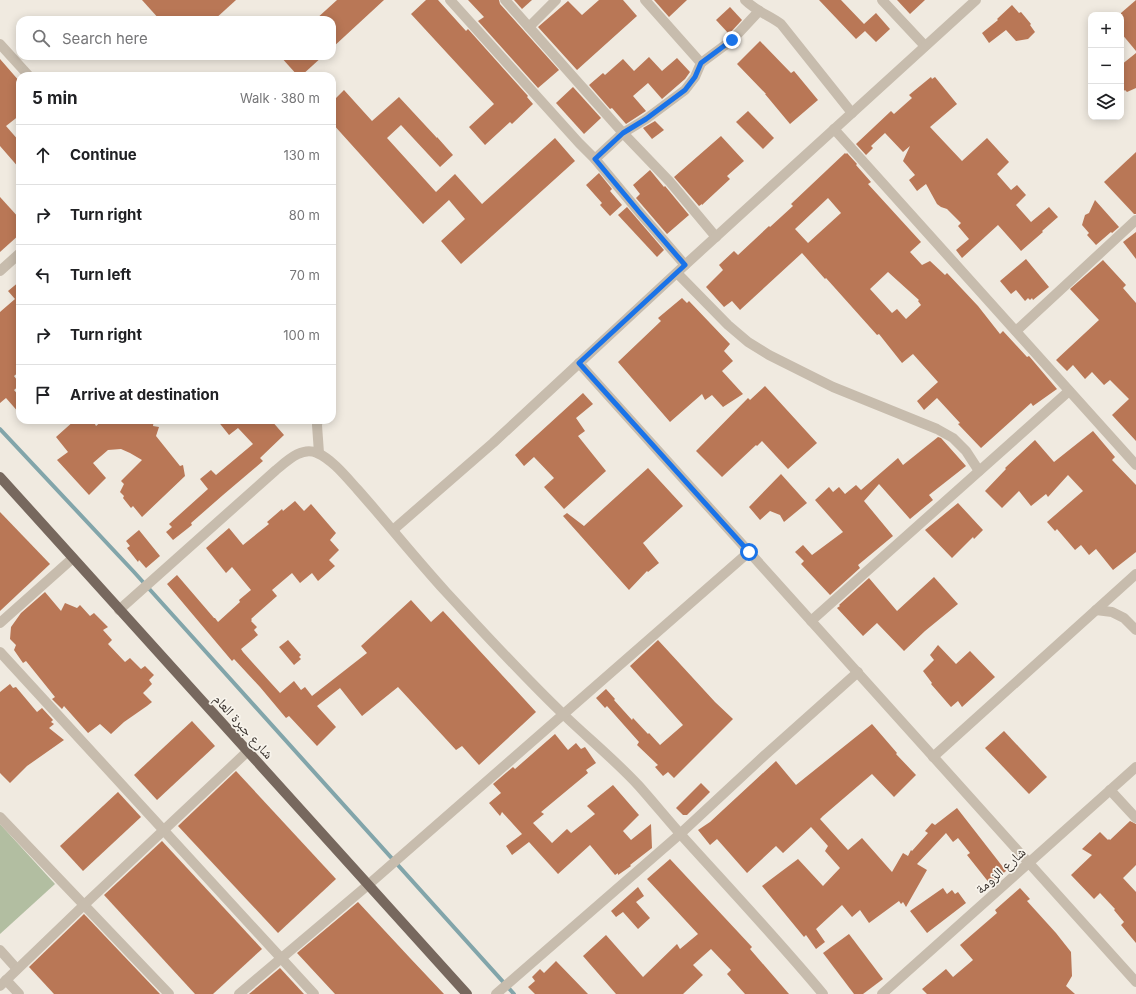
<!DOCTYPE html>
<html lang="en">
<head>
<meta charset="utf-8">
<style>
	body { margin:0; font-family:Inter,"Noto Naskh Arabic",sans-serif; background:#f6f6f6; color:#202124 }
	.controls { position:absolute; right:12px; top:12px; display:grid; overflow:hidden; border-radius:8px; box-shadow:0 2px 10px #0003 }
	.controls button { width:36px; height:36px; display:grid; place-items:center; padding:0; border:0; border-bottom:1px solid #e0e0e0; background:#fff; color:#202124; font:20px sans-serif }
	.stop { position:absolute; width:12px; height:12px; margin:-9px; border:3px solid #1a73e8; border-radius:50%; background:#fff }
	.stop.end { background:#1a73e8; border-color:#fff; box-shadow:0 1px 4px #0008 }
	.list { margin:0; padding:0; list-style:none }
	h2 { display:flex; justify-content:space-between; align-items:center; height:52px; margin:0; padding:0 16px; font-size:17px }
	h2 small { font-size:13px; font-weight:400; color:#757577 }
	.list li { display:grid; grid-template-columns:26px 1fr auto; gap:12px; align-items:center; box-sizing:border-box; height:60px; padding:0 16px; border-top:1px solid #e0e0e0 }
	.list b { display:block; font-size:15px; white-space:nowrap }
	.list em { font-size:13px; font-style:normal; color:#757577 }
	.icon { flex:none; width:22px; height:22px; fill:none; stroke:currentColor; stroke-width:2; stroke-linecap:round; stroke-linejoin:round }
	.map { position:relative; flex:none; width:1136px; height:994px; overflow:hidden }
	.search { position:absolute; background:#fff; box-shadow:0 2px 10px #0003; left:16px; top:16px; width:320px; height:44px; display:flex; align-items:center; gap:10px; box-sizing:border-box; padding:0 14px; border-radius:12px; color:#757577; font-size:15px }
	.panel { position:absolute; background:#fff; box-shadow:0 2px 10px #0003; left:16px; top:72px; width:320px; height:352px; border-radius:12px }
	.map>svg:first-child { display:block }
</style>
</head>
<body>
<div class="map">
<svg width="1136" height="994" viewBox="0 0 1136 994">
	<rect width="100%" height="100%" fill="#f0eae0"/>
	<polygon fill="#b2bea1" points="0,824 55,884 0,934"/>
	<g fill="none" stroke-linecap="round" stroke-linejoin="round">
		<polyline stroke="#82a5aa" stroke-width="4" points="0,429 134,572 514,994"/>
	</g>
	<g fill="#b97756" fill-rule="evenodd">
		<polygon points="142,0 236,0 214,20 160,20"/>
		<polygon points="337,0 384,0 332,48 332,20 315,20"/>
		<polygon points="426,0 438,0 466,31 468,29 528,96 527,97 533,104 512,124 510,122 485,145 469,127 494,104 411,14"/>
		<polygon points="468,0 499,0 500,4 559,70 538,88 478,21 484,17"/>
		<polygon points="514,0 532,0 522,9"/>
		<polygon points="599,0 623,0 637,16 577,70 538,27 568,1 582,15"/>
		<polygon points="654,0 687,0 669,17"/>
		<polygon points="819,0 841,0 864,24 876,13 890,29 876,42 865,31 856,39"/>
		<polygon points="897,0 925,0 910,14"/>
		<polygon points="1136,0 1136,51 1121,33 1121,13"/>
		<polygon points="1012,5 1019,13 1021,12 1031,24 1030,25 1035,32 1028,39 1016,41 1006,30 989,43 982,33 998,20 997,19"/>
		<polygon points="730,7 742,20 729,34 716,20"/>
		<polygon points="760,41 791,73 794,71 818,100 790,124 765,94 766,94 737,64"/>
		<polygon points="1136,53 1136,88 1127,92 1125,90 1121,93 1121,65"/>
		<polygon points="280,56 323,56 301,76 298,76"/>
		<polygon points="649,57 662,71 677,58 690,72 685,79 662,99 648,83 633,96 646,111 626,124 612,108 610,109 589,85 603,73 605,75 623,59 634,71"/>
		<polygon points="0,59 20,82 20,115 6,126 20,142 20,169 0,146"/>
		<polygon points="931,77 932,79 935,77 957,104 930,127 962,161 987,138 1009,162 997,174 1011,190 1017,185 1026,195 1016,205 1031,222 1049,207 1058,217 1042,231 1043,232 1021,251 998,225 962,258 956,250 969,239 958,226 961,223 947,209 941,207 937,204 926,184 917,191 909,180 915,175 903,161 910,146 903,152 885,133 871,146 873,148 866,155 856,144 891,111 894,114 912,98 909,95"/>
		<polygon points="573,87 601,118 584,134 556,103"/>
		<polygon points="344,90 372,121 399,97 437,138 437,137 453,155 440,167 401,125 387,138 436,192 455,174 482,204 555,138 575,161 461,264 441,241 465,219 449,200 423,224 332,123 332,102"/>
		<polygon points="748,111 774,138 763,149 736,122"/>
		<polygon points="655,121 664,130 652,139 643,128"/>
		<polygon points="721,136 744,161 727,176 730,179 702,205 702,204 699,206 674,177"/>
		<polygon points="1136,152 1136,214 1134,214 1104,182"/>
		<path d="M845,153L846,154L847,153L857,164L856,165L871,182L868,184L921,242L910,252L922,265L930,261L945,275L947,273L978,306L1000,334L1003,331L1027,357L1029,356L1057,389L1033,406L1031,403L981,448L958,424L960,423L937,398L924,410L917,401L938,382L913,354L902,363L879,334L877,335L826,278L825,279L802,253L740,310L732,301L724,307L706,287L723,270L719,265L734,251L738,255L769,226L770,227L793,206L791,204ZM828,198L841,213L808,243L795,229ZM888,272L919,300L918,301L921,305L906,319L897,309L892,313L870,289Z"/>
		<polygon points="650,170 664,187 665,186 689,215 667,234 636,198 640,194 633,185"/>
		<polygon points="599,173 612,189 610,191 622,205 610,216 600,205 602,203 586,185"/>
		<polygon points="0,197 20,219 20,234 0,252"/>
		<polygon points="1095,200 1119,227 1112,233 1111,232 1096,245 1087,235 1089,233 1082,225 1085,215 1089,213"/>
		<polygon points="627,207 664,250 657,257 618,215"/>
		<polygon points="1136,232 1136,259 1123,242"/>
		<polygon points="1026,259 1049,287 1033,300 1032,298 1030,300 1028,298 1025,301 1016,290 1011,294 1000,281"/>
		<polygon points="1103,260 1126,285 1123,288 1136,303 1136,441 1112,415 1129,399 1110,380 1104,385 1092,372 1085,379 1073,365 1067,371 1056,360 1099,320 1070,289"/>
		<polygon points="20,281 20,371 14,376 20,384 20,385 14,390 20,397 20,414 6,398 0,403 0,312 15,299 8,291"/>
		<polygon points="682,298 687,303 689,301 730,344 724,351 733,361 722,371 743,394 723,407 712,395 705,400 702,394 670,422 618,362 661,321 658,318"/>
		<polygon points="765,386 817,443 788,469 762,441 757,446 756,445 722,477 696,451 748,398 750,400"/>
		<polygon points="583,393 593,404 576,418 585,431 578,436 606,471 564,509 544,487 554,478 534,457 524,466 515,455"/>
		<polygon points="75,420 93,420 96,426 103,420 154,420 153,426 159,427 156,436 180,466 183,465 185,476 142,517 133,506 131,508 123,498 124,496 120,492 124,484 121,481 142,460 130,453 121,449 108,450 93,463 106,478 89,495 57,460 68,452 56,437"/>
		<polygon points="217,420 271,420 284,435 260,458 263,461 223,495 191,523 192,525 173,540 166,532 172,527 169,524 208,489 200,479 211,470 216,475 253,444 238,428 229,435"/>
		<polygon points="1093,431 1115,457 1112,460 1136,485 1136,552 1113,570 1096,549 1089,555 1081,545 1075,550 1057,529 1055,531 1047,522 1083,491 1068,475 1048,497 1046,494 1031,506 1019,491 1002,508 985,491 1006,469 1005,468 1035,440 1054,462"/>
		<polygon points="938,437 941,438 966,466 929,495 933,500 910,519 879,484 864,501 893,536 858,565 860,568 830,595 801,564 804,561 795,552 803,545 812,555 843,532 815,500 829,487 833,492 839,487 845,494 856,485 861,490 898,458 903,465"/>
		<polygon points="648,468 683,506 643,543 659,563 648,572 647,571 629,590 563,516 567,513 584,526"/>
		<polygon points="781,474 807,503 784,522 780,515 770,511 760,520 749,507"/>
		<polygon points="295,501 304,511 311,504 336,533 330,540 339,550 329,560 335,566 318,581 312,573 300,583 292,573 272,590 277,596 251,619 252,620 251,621 257,627 254,630 258,635 241,649 243,652 280,693 294,681 301,690 305,687 312,696 367,653 361,646 411,600 431,622 443,611 536,712 479,765 462,746 456,750 398,687 362,716 340,688 317,706 336,727 317,746 289,716 286,718 260,687 234,659 232,661 167,584 177,575 214,618 215,618 218,622 240,602 239,600 251,590 232,567 226,573 206,548 229,528 243,545 269,524 267,522 282,509 283,511"/>
		<polygon points="958,503 983,530 974,539 973,537 952,558 925,530"/>
		<polygon points="0,512 50,564 0,611"/>
		<polygon points="139,530 160,556 146,568 139,560 138,562 127,548 130,546 126,541"/>
		<polygon points="934,577 958,604 925,631 904,651 877,623 863,636 837,608 840,606 839,605 869,578 897,611"/>
		<polygon points="45,592 61,611 65,603 77,608 80,605 90,616 94,613 108,627 103,630 112,640 108,644 125,662 130,658 141,669 145,666 154,675 149,680 152,684 143,693 152,702 147,706 124,722 111,734 100,724 88,733 64,706 62,709 52,699 55,697 26,661 23,663 14,650 16,645 10,639 11,627 21,613"/>
		<polygon points="288,640 301,655 299,657 301,659 294,665 279,647"/>
		<polygon points="658,640 715,702 733,719 674,778 668,772 663,776 655,767 658,765 637,745 639,742 607,706 605,708 596,698 606,689 615,699 614,700 632,720 633,718 648,734 649,733 660,745 683,725 630,666"/>
		<polygon points="938,645 956,664 970,651 995,677 962,707 958,701 951,707 931,684 932,683 923,671 934,660 930,655"/>
		<polygon points="10,684 13,688 16,687 37,712 42,708 53,720 51,722 54,724 49,728 64,740 27,766 10,783 0,773 0,692"/>
		<polygon points="192,721 215,746 157,800 134,775"/>
		<polygon points="872,724 897,753 896,754 916,775 894,797 872,774 823,816 820,819 848,850 862,838 892,872 903,853 908,856 911,850 912,851 928,833 925,831 932,823 935,825 957,808 1006,871 990,884 967,855 970,853 958,838 953,842 946,833 917,864 927,870 906,907 903,902 901,904 899,901 869,923 860,910 852,917 842,905 816,929 825,942 816,949 806,935 804,937 762,886 798,859 823,886 840,868 825,851 828,846 811,827 783,853 776,846 747,873 717,839 710,845 698,830 710,822 776,761 796,785"/>
		<polygon points="1004,731 1047,777 1029,794 985,748"/>
		<polygon points="555,734 568,750 576,743 581,749 585,747 596,763 586,770 588,773 541,812 544,814 533,823 552,843 567,829 571,833 595,814 587,806 613,785 639,815 623,831 631,840 651,824 652,848 630,865 631,866 618,875 618,873 615,875 590,845 558,874 529,842 512,855 506,846 522,834 502,812 500,816 489,803 501,793 493,784 513,767 515,769"/>
		<polygon points="236,771 336,879 278,933 178,826"/>
		<polygon points="701,783 710,792 687,815 683,815 676,808"/>
		<polygon points="118,792 141,817 83,871 60,846"/>
		<polygon points="1130,821 1136,824 1136,865 1123,878 1136,892 1136,943 1121,925 1124,922 1114,910 1115,909 1100,893 1094,899 1071,875 1092,855 1082,849 1100,832 1108,840 1109,839 1110,840"/>
		<polygon points="162,841 262,949 213,994 195,994 104,895"/>
		<polygon points="670,859 752,947 750,949 789,994 745,994 727,974 731,970 711,949 693,965 703,975 683,994 616,994 583,956 606,935 643,977 677,944 680,949 698,934 647,879"/>
		<polygon points="638,887 644,896 636,902 650,918 638,929 623,912 616,917 611,911"/>
		<polygon points="943,888 947,894 952,890 955,894 958,892 966,903 927,933 910,911"/>
		<polygon points="1020,888 1030,899 1027,901 1056,933 1071,952 1072,976 1066,986 1075,994 927,994 922,989 946,969 953,977 973,960 960,945 997,913 995,910"/>
		<polygon points="358,902 410,958 444,994 335,994 297,953"/>
		<polygon points="84,914 160,994 54,994 29,967"/>
		<polygon points="849,934 883,979 863,994 854,994 823,953"/>
		<polygon points="556,961 588,994 535,994 528,987 535,981 532,977 540,969 544,973"/>
		<polygon points="280,968 304,994 249,994"/>
	</g>
	<g fill="none" stroke-linecap="round" stroke-linejoin="round">
		<g stroke="#c7bcad" stroke-width="10">
			<polyline points="450,0 579,143 595,159 640,213 685,265"/>
			<polyline points="505,0 623,133 670,182 716,237"/>
			<polyline points="645,0 701,63"/>
			<path d="M745,0C757,12 769,15 781,24L852,113"/>
			<polyline points="882,0 925,46"/>
			<polyline points="529,27 556,0"/>
			<polyline points="0,44 29,76"/>
			<polyline points="834,129 1136,465"/>
			<polyline points="595,159 623,133 646,119 685,90 695,77 701,63 732,40 759,11"/>
			<polyline points="0,271 20,253"/>
			<polyline points="677,273 728,325 748,342 769,355 833,387 937,429 953,438 966,451 979,471"/>
			<polyline points="1016,331 1136,220"/>
			<polyline points="579,363 1136,982"/>
			<polyline points="318,420 317,425 319,453"/>
			<polyline points="393,530 493,443 685,265 976,0"/>
			<path d="M119,610L276,470C287,461 302,446 317,453C332,459 347,478 358,490C388,524 416,559 446,592C485,634 523,676 564,715C589,739 616,761 639,786C654,803 668,820 683,837C730,889 778,940 823,994"/>
			<polyline points="1096,610 1112,612 1124,618 1136,630"/>
			<polyline points="811,621 1069,391"/>
			<polyline points="0,623 73,558"/>
			<polyline points="0,652 314,994"/>
			<polyline points="933,757 1136,574"/>
			<polyline points="1110,790 1136,818"/>
			<polyline points="0,817 169,994"/>
			<polyline points="0,950 17,969"/>
			<polyline points="6,980 19,994"/>
			<polyline points="0,986 84,905 248,751"/>
			<polyline points="239,994 368,885 749,552"/>
			<polyline points="496,994 680,834 765,755 858,672"/>
			<polyline points="882,994 1136,767"/>
		</g>
		<polyline stroke="#77685e" stroke-width="10" points="0,477 467,994"/>
	</g>
	<g fill="none" stroke-linecap="round" stroke-linejoin="round">
		<polyline stroke="#1a73e8" stroke-width="5" points="732,40 701,63 695,77 685,90 646,119 623,133 595,159 640,213 685,265 579,363 749,552"/>
	</g>
	<g text-anchor="middle" dominant-baseline="central" stroke-width="3.5" stroke-linejoin="round" paint-order="stroke">
		<g font-size="14" fill="#37302b" stroke="#f8f4ec">
			<text transform="translate(244 726) rotate(48)">شارع جبرة العام</text>
			<text transform="translate(1000 870) rotate(-42)">شارع الزومة</text>
		</g>
	</g>
</svg>
<div class="controls">
<button>+</button>
<button>−</button>
<button><svg class="icon" aria-label="layers" viewBox="0 0 24 24"><path d="M12 4l9 5-9 5-9-5zM3 14l9 5 9-5"/></svg></button>
</div>
<div class="stop" style="left:749px;top:552px"></div>
<div class="stop end" style="left:732px;top:40px"></div>
<div class="search"><svg class="icon" aria-label="search" viewBox="0 0 24 24"><circle cx="10" cy="10" r="6"/><path d="M15 15l6 6"/></svg>Search here</div>
<section class="panel">
<h2>5 min<small>Walk · 380 m</small></h2>
<ul class="list">
<li><svg class="icon" aria-label="ahead" viewBox="0 0 24 24"><path d="M12 20V5M6 11l6-6 6 6"/></svg><div><b>Continue</b></div><em>130 m</em></li>
<li><svg class="icon" aria-label="right" viewBox="0 0 24 24"><path d="M7 20v-9h11M14 6l5 5-5 5"/></svg><div><b>Turn right</b></div><em>80 m</em></li>
<li><svg class="icon" aria-label="left" viewBox="0 0 24 24"><path d="M17 20v-9H6M10 6l-5 5 5 5"/></svg><div><b>Turn left</b></div><em>70 m</em></li>
<li><svg class="icon" aria-label="right" viewBox="0 0 24 24"><path d="M7 20v-9h11M14 6l5 5-5 5"/></svg><div><b>Turn right</b></div><em>100 m</em></li>
<li><svg class="icon" aria-label="arrive" viewBox="0 0 24 24"><path d="M6 21V4h12l-3 4 3 4H6"/></svg><div><b>Arrive at destination</b></div></li>
</ul>
</section>
</div>
</body>
</html>
